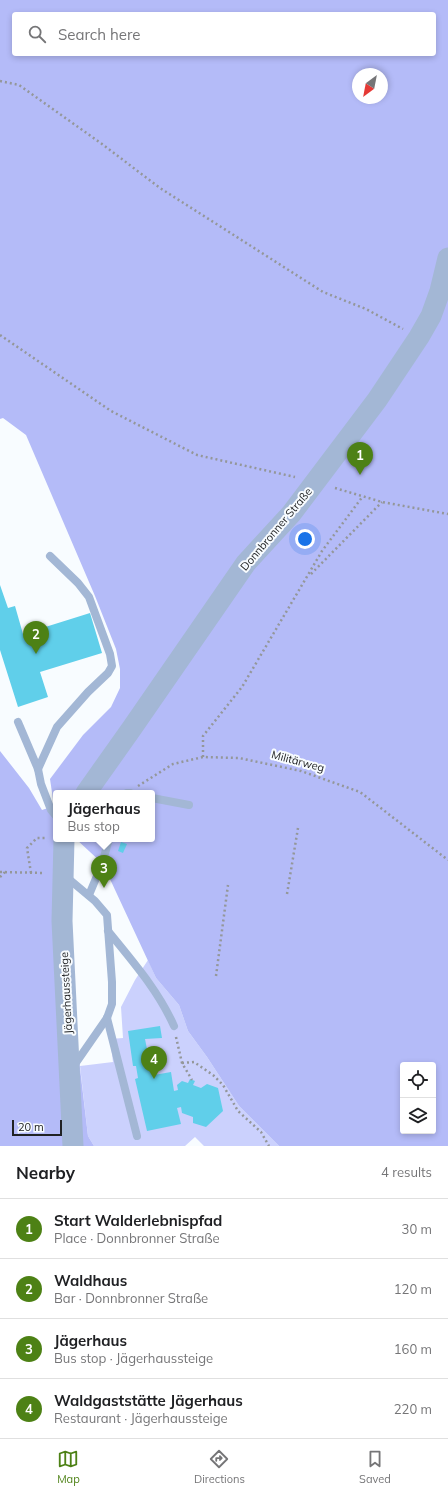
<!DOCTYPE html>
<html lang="en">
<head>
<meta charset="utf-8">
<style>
	body { margin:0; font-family:Mulish,sans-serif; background:#f2f2f2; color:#202124 }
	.controls { position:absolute; right:12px; bottom:12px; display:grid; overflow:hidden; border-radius:4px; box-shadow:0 2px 6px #0003 }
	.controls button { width:36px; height:36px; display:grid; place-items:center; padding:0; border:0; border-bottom:1px solid #e0e0e0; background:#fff; color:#202124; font:20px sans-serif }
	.compass { position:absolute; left:352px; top:68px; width:36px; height:36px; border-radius:50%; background:#fff; box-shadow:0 2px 6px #0003; rotate:212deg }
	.scale { position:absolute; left:12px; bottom:10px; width:50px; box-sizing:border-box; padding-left:4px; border:2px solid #202224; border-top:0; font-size:11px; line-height:14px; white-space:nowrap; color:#202224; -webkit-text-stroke:3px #f8fcff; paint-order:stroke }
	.you { position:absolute; left:305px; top:539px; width:14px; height:14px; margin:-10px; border:3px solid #fff; border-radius:50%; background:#1a73e8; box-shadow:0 0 0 6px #1a73e833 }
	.badge { display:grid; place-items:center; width:26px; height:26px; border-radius:50%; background:#4d8115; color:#fff; font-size:13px; font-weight:700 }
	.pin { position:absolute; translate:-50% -33px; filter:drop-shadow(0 1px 2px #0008) }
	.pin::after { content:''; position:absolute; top:21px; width:14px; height:12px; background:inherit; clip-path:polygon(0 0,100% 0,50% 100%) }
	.popup { position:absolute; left:53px; top:790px; width:102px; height:52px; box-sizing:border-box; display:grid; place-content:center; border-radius:4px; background:#fff; filter:drop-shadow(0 1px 3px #0005); font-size:13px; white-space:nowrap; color:#757577 }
	.popup b { font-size:15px; color:#202124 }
	.popup::after { content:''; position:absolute; left:50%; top:100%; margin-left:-8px; border:8px solid transparent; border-top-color:#fff }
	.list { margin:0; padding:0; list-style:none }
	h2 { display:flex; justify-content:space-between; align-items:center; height:52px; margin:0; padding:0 16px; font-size:17px }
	h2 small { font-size:13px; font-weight:400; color:#757577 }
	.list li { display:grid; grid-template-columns:26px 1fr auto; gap:12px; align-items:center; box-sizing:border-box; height:60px; padding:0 16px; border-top:1px solid #e0e0e0 }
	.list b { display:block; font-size:15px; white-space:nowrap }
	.list p { margin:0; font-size:13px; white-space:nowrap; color:#757577 }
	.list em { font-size:13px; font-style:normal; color:#757577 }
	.icon { flex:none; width:22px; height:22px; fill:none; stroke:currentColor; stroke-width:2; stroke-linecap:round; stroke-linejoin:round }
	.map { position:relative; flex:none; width:448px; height:1146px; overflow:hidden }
	.search { position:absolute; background:#fff; box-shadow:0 2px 6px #0003; left:12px; right:12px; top:12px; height:44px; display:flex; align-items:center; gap:10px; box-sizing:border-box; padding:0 14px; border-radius:4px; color:#757577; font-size:15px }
	.sheet { height:292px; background:#fff }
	nav { display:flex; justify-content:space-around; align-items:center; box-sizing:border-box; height:56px; border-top:1px solid #e0e0e0; background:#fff; font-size:11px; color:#757577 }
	nav a { display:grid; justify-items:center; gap:2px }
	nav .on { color:#4d8115 }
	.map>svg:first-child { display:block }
</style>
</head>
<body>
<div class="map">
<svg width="448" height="1146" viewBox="0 0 448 1146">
	<rect width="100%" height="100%" fill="#f8fcff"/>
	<polygon fill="#cbd1fd" points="148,960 156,978 179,1005 188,1031 207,1057 239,1106 279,1146 204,1146 195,1137 185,1146 94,1146 88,1136 80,1066 113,1062 110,1039 123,1038 121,1007 135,980"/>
	<path fill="#b4bbf8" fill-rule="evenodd" d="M0,0H448V1146H279L239,1106L207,1057L188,1031L179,1005L156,978L103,864L76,839H152V793H56V839L71,992L88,1136L94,1146H0V751L29,788L42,810L54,806L50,779L83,735L111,707L120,688V669L116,649L95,596L26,435L3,418L0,419ZM14,14H434V54H14ZM358,74H382V98H358ZM403,1065H433V1131H403Z"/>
	<g fill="#60cfea">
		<polygon points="0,585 8,608 15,606 23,634 90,613 102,653 40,672 48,697 18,707 0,650"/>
		<polygon points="121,842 127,844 123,853 118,851"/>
		<polygon points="160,1026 162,1038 145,1039 148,1054 150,1054 154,1075 171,1072 174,1091 178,1090 177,1085 182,1081 188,1083 190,1079 195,1081 193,1085 201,1088 207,1084 218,1088 223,1111 206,1127 193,1123 193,1117 182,1113 181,1107 177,1108 181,1124 147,1131 135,1079 138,1078 136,1066 133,1066 128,1031"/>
	</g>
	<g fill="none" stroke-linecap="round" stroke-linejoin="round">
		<g stroke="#949799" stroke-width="2.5" stroke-dasharray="2 3" stroke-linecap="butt">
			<polyline points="0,81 19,85 102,144 160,188 323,292 366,309 403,329"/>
			<polyline points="0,335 111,411 197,455 295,477"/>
			<polyline points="335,488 382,502 448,514"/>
			<polyline points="311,574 382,502"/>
			<polyline points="203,757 203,736 242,687 322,551 363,496"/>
			<polyline points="138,786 173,764 203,757 239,758 301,771 360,792 448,860"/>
			<polyline points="0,872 44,873"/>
			<polyline points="31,873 27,848 37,838 46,838"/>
			<polyline points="0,877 5,872"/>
			<polyline points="287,894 298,828"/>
			<polyline points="216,976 228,885"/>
			<polyline points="176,1037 182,1063 192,1080"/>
			<polyline points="182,1063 194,1062 213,1075 223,1085 238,1111 261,1132 269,1146"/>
		</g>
		<g stroke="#a3b7d5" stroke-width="8">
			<polyline points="18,722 38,769 41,784 51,810 56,816"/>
			<polyline points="38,769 57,727 88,692 108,673 112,666 110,654 89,597 78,583 50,556"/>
			<polyline points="127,793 130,793"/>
			<polyline points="152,798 189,805"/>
			<polyline points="64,875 95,901 107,915 112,982 112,1004 107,1018 73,1067"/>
			<polyline points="89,895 102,864 109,839"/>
			<path d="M108,931C133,962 158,990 174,1026"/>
			<polyline points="107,1018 137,1136"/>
		</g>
		<g stroke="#a3b7d5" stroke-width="21">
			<polyline points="86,793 132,728 246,563 291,514 377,400 419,337 431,316 440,291 448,258"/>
			<polyline points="64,839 62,921 73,1146"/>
		</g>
	</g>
	<g text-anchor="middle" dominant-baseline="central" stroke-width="4" stroke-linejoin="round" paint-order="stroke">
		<g font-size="11" fill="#202224" stroke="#f8fcff">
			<text transform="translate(276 529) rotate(-50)">Donnbronner Straße</text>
			<text transform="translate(298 761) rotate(15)">Militärweg</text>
			<text transform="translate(66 993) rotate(-93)">Jägerhaussteige</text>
		</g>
	</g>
</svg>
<div class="controls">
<button><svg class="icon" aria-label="locate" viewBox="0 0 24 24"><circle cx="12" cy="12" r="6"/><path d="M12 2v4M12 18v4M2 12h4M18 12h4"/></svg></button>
<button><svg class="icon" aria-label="layers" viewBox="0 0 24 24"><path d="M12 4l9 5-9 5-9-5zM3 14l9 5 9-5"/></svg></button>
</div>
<svg class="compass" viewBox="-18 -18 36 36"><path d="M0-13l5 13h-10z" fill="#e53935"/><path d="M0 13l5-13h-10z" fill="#757577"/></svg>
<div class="scale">20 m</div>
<div class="you"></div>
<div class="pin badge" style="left:360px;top:475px">1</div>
<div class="pin badge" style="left:36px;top:654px">2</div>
<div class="pin badge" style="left:104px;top:888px">3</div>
<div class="popup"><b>Jägerhaus</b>Bus stop</div>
<div class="pin badge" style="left:154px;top:1079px">4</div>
<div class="search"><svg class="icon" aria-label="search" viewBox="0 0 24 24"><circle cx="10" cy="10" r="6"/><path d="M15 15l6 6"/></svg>Search here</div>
</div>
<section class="sheet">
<h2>Nearby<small>4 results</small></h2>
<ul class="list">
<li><span class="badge">1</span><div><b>Start Walderlebnispfad</b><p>Place · Donnbronner Straße</p></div><em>30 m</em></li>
<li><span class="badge">2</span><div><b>Waldhaus</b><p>Bar · Donnbronner Straße</p></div><em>120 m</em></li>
<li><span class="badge">3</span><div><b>Jägerhaus</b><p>Bus stop · Jägerhaussteige</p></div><em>160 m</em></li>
<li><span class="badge">4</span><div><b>Waldgaststätte Jägerhaus</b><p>Restaurant · Jägerhaussteige</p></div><em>220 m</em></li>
</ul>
</section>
<nav>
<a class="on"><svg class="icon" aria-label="map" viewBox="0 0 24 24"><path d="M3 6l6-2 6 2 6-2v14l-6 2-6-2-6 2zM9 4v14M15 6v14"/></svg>Map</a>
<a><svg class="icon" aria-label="directions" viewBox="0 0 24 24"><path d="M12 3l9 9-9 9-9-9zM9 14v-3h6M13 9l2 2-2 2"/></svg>Directions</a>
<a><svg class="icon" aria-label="saved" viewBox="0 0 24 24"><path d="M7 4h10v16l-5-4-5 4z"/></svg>Saved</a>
</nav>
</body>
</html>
